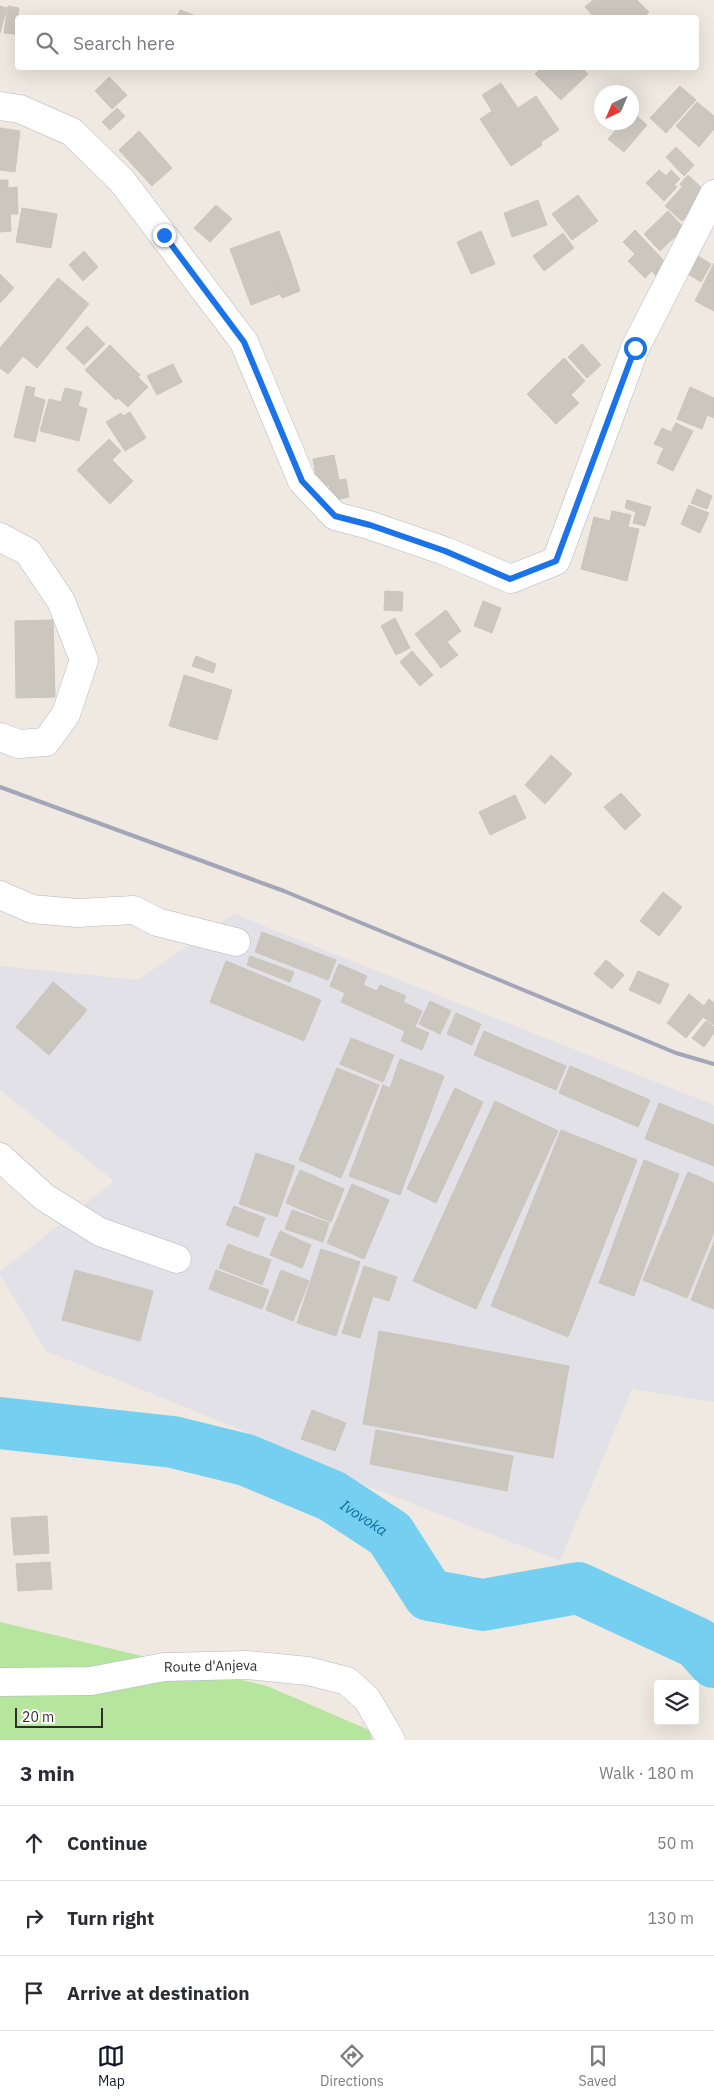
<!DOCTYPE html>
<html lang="en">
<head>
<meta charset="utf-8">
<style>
	body { margin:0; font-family:"IBM Plex Sans",sans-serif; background:#f2f2f3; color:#2b2b33 }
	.controls { position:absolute; right:15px; bottom:15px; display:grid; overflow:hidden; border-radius:5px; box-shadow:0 5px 20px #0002 }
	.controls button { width:45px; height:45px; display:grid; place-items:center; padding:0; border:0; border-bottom:1px solid #e1e1e2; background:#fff; color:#2b2b33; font:25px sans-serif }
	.compass { position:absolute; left:594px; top:85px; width:45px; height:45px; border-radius:50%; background:#fff; box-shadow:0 5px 20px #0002; rotate:224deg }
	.scale { position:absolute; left:15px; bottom:12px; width:88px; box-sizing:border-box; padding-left:5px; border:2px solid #2e2e2e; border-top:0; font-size:14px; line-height:18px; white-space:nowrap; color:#2e2e2e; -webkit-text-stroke:4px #fff; paint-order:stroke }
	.stop { position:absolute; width:15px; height:15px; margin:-11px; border:4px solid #1a73e8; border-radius:50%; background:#fff }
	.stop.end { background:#1a73e8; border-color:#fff; box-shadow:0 1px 5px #0008 }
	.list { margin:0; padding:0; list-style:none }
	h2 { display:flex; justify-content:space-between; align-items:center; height:65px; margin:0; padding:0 20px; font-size:21px }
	h2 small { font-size:16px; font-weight:400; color:#7c7c81 }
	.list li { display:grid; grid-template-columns:32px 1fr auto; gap:15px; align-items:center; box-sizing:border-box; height:75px; padding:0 20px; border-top:1px solid #e1e1e2 }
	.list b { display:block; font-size:19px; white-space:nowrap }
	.list em { font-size:16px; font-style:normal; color:#7c7c81 }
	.icon { flex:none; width:28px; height:28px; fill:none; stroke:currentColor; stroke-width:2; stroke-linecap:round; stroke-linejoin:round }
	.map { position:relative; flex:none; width:714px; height:1740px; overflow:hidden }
	.search { position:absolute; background:#fff; box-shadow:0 5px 20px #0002; left:15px; right:15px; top:15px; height:55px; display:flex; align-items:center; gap:12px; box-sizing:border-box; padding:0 18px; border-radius:5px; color:#7c7c81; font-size:19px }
	.sheet { height:290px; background:#fff }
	nav { display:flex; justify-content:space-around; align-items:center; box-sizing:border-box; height:70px; border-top:1px solid #e1e1e2; background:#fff; font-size:14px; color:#7c7c81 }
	nav a { display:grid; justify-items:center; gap:2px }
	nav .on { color:#111827 }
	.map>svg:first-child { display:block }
</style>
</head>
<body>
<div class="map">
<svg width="714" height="1740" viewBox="0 0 714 1740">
	<rect width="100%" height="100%" fill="#efe9e1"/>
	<polygon fill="#e3e1e8" points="234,914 714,1105 714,1402 632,1389 560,1561 367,1486 232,1426 46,1351 0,1275 0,1272 114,1181 0,1090 0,966 138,980"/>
	<polygon fill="#b6e59e" points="0,1622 267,1686 369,1730 372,1740 0,1740"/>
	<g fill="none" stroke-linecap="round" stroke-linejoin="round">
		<path stroke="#75cff0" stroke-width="52" id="s1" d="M0,1423L173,1442L246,1460L332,1496L390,1534L429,1595L483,1605L578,1588L697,1643L714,1662"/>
	</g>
	<g fill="#cbc7bf" stroke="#cbc5ba">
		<polygon points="593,0 637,0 649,12 643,18 595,18 585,7"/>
		<polygon points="0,6 7,8 0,33"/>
		<polygon points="8,6 19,8 15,34 4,33"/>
		<polygon points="180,10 201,18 177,18"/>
		<polygon points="541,68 582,68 588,74 561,100 535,74"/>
		<polygon points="109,77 127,95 112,109 95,91"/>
		<polygon points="501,83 518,108 536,96 559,130 541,142 542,145 511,166 480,119 492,111 482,95"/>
		<polygon points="680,86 696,100 666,133 650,118"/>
		<polygon points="697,102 714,116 714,129 699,147 676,126"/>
		<polygon points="117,108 125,116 110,130 102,122"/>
		<polygon points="632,112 647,125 624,152 608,139 623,122 632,122"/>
		<polygon points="0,128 20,131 15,172 0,170"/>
		<polygon points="139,131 172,168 152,186 119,150"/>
		<polygon points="676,147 694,165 684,176 666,157"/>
		<polygon points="659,170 666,176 671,170 680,179 674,185 677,187 664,201 646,183"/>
		<polygon points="688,175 707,193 682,221 665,206 682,187 680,184"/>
		<polygon points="0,180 8,180 8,188 17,187 18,214 10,214 11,231 0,232"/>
		<polygon points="578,195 598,221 572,240 552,214"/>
		<polygon points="538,200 547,225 512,237 504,213"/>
		<polygon points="216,205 232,219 210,242 194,228"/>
		<polygon points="22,208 57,214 51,248 16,242"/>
		<polygon points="668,211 684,228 660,251 644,234"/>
		<polygon points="635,230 668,265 656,276 652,271 645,278 628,261 635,254 623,242"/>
		<polygon points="279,231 290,260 270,268 280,294 251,305 230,249"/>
		<polygon points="481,231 495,264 471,274 457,242"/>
		<polygon points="563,233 574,248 544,271 533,256"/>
		<polygon points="84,251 98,267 83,281 69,265"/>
		<polygon points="698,256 711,264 701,282 688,274"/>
		<polygon points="290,260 300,291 282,298 270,268"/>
		<polygon points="714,263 714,311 695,301"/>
		<polygon points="0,274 14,288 0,303"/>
		<polygon points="58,278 89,304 37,368 23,356 8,374 0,368 0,348"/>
		<polygon points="87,326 105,344 84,365 66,348"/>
		<polygon points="582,344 601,365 587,378 568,357"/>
		<polygon points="110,345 140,375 138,377 148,387 128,407 118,398 116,400 85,370"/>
		<polygon points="564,358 585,381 571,395 579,403 556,424 527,394"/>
		<polygon points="173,364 182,382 157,395 147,376"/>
		<polygon points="26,386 35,388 33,396 45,400 35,442 14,437"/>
		<polygon points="690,387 714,398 714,418 707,415 702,429 677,419"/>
		<polygon points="65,388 82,392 78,406 87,409 79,441 40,431 49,399 61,402"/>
		<polygon points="130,412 146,438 125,451 106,422 121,413 123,416"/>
		<polygon points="676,423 693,431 673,471 657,463 664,448 654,444 662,428 671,432"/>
		<polygon points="109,439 121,451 112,460 133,481 110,504 77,470"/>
		<polygon points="334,455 339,480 346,479 349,497 332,501 329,485 318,487 313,459"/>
		<polygon points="697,489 712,496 707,509 691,503"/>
		<polygon points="627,500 651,507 645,526 633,523 636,512 625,508"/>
		<polygon points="689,505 709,513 700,533 681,524"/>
		<polygon points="612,511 631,515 628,527 639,529 627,581 581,569 594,517 610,521"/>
		<polygon points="385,591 403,592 402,611 384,610"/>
		<polygon points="483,601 501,608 492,633 474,626"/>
		<polygon points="446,610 461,631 447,642 458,655 441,668 415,634"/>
		<polygon points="395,618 410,648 396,655 381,626"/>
		<polygon points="53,620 55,697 16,698 15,621"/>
		<polygon points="412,651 433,675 420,686 400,662"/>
		<polygon points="196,656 216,664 213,673 192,666"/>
		<polygon points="184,675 232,690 217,740 169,726"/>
		<polygon points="551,755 572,774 545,804 525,785"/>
		<polygon points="621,793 641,815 625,830 604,807"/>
		<polygon points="515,795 526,818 490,835 479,812"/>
		<polygon points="663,892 682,907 659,936 640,921"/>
		<polygon points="262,932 336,960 328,980 255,952"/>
		<polygon points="250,956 294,972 290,982 247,965"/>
		<polygon points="606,960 624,975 612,989 594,974"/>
		<polygon points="226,961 321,1000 304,1041 210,1002"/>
		<polygon points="339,964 367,976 363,985 377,991 380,985 406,996 403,1002 422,1011 415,1027 429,1033 422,1050 401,1041 405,1031 341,1002 345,993 330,986"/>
		<polygon points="638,971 669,984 660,1004 629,990"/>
		<polygon points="53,982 87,1010 49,1055 16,1027"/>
		<polygon points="689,994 704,1006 709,999 714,1003 714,1025 703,1017 686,1038 667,1023"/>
		<polygon points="430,1001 451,1011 440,1034 419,1024"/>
		<polygon points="456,1013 481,1024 472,1045 447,1034"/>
		<polygon points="706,1021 714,1027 714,1033 704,1047 692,1038"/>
		<polygon points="484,1031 566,1066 556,1090 474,1055"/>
		<polygon points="351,1038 394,1055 383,1082 340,1064"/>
		<polygon points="400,1059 444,1076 400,1195 349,1176 383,1085 390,1088"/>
		<polygon points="570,1066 650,1100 638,1127 559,1093"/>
		<polygon points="337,1068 379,1085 341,1178 299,1160"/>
		<polygon points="455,1088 483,1102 436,1203 407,1189"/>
		<polygon points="495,1101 558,1131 476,1309 413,1281"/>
		<polygon points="659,1103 714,1125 714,1166 645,1139"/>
		<polygon points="561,1130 637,1160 568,1337 491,1306"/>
		<polygon points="256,1153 295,1166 277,1217 239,1204"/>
		<polygon points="644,1160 679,1174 634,1296 599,1283"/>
		<polygon points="300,1170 344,1189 331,1222 286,1203"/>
		<polygon points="688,1172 714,1183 714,1232 687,1298 643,1280"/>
		<polygon points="352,1184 389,1200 364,1259 327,1243"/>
		<polygon points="234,1206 265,1218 258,1237 226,1225"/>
		<polygon points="292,1210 329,1223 323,1242 285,1229"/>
		<polygon points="280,1231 311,1245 302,1268 270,1255"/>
		<polygon points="714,1242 714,1309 691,1300"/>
		<polygon points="228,1244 271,1260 262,1285 219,1268"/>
		<polygon points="321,1249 360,1262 336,1336 297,1323"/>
		<polygon points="364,1266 397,1277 389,1301 373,1296 360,1338 342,1333"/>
		<polygon points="75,1270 153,1291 140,1341 62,1320"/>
		<polygon points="216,1270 269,1290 262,1309 209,1289"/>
		<polygon points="281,1270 309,1281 293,1321 266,1310"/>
		<polygon points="379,1331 569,1366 553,1458 363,1424"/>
		<polygon points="312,1410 346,1423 335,1451 301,1439"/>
		<polygon points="376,1430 513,1456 507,1491 370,1464"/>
		<polygon points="47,1516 49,1553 14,1555 11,1518"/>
		<polygon points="50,1562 52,1589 18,1591 16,1564"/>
	</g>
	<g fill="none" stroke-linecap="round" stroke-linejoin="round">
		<defs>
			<g id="minor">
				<polyline points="0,106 20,109 72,132 122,181 244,342 302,481 335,516 369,525 445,551 511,579 556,561 635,348 714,194"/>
				<polyline points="0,537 28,552 61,601 84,660 66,714 46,742 19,744 0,737"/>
				<polyline points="0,895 32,909 77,913 134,910 157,922 236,942"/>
				<polyline points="0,1157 44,1197 100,1232 177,1259"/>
				<path id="s2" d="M0,1682L91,1681L164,1667L247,1665L308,1671L347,1681L367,1699L391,1740"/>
			</g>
		</defs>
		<use href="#minor" stroke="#b4b7c1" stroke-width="29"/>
		<use href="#minor" stroke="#fff" stroke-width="28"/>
		<polyline stroke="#a3a6b8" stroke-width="4" points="0,787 284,891 676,1053 714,1064"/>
	</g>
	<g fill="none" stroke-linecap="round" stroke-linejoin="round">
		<polyline stroke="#1a73e8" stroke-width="6" points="164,235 244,342 302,481 335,516 370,525 445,551 510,579 556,561 635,348"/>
	</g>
	<g text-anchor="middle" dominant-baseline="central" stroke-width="4" stroke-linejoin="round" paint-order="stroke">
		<g font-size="14" fill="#2e2e2e" stroke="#fff">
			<text stroke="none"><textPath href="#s2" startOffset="212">Route d'Anjeva</textPath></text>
		</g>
		<g font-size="15" font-style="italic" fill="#0d6fa3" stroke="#fff">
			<text stroke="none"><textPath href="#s1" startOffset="381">Ivovoka</textPath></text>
		</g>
	</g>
</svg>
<div class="controls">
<button><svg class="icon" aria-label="layers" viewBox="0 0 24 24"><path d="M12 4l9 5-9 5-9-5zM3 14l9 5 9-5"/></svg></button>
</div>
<svg class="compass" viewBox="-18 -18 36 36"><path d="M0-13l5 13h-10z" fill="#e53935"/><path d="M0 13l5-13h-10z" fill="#7c7c81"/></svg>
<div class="scale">20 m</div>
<div class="stop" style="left:635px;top:348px"></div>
<div class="stop end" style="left:164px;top:235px"></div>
<div class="search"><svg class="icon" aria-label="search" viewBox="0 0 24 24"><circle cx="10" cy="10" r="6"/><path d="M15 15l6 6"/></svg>Search here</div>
</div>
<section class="sheet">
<h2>3 min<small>Walk · 180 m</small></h2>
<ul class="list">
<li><svg class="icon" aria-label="ahead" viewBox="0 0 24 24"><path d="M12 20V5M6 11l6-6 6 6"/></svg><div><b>Continue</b></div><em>50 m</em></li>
<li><svg class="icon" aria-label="right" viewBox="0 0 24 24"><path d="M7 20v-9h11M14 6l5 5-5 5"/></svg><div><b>Turn right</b></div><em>130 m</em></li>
<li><svg class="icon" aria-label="arrive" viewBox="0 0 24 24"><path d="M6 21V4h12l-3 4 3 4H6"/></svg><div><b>Arrive at destination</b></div></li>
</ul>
</section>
<nav>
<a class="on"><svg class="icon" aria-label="map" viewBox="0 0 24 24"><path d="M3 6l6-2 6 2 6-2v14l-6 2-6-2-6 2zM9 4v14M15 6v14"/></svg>Map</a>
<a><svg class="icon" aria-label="directions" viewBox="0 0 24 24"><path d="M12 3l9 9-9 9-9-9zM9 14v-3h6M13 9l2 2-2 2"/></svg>Directions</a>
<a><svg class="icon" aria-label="saved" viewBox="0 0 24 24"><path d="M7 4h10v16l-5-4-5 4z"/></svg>Saved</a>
</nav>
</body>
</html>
